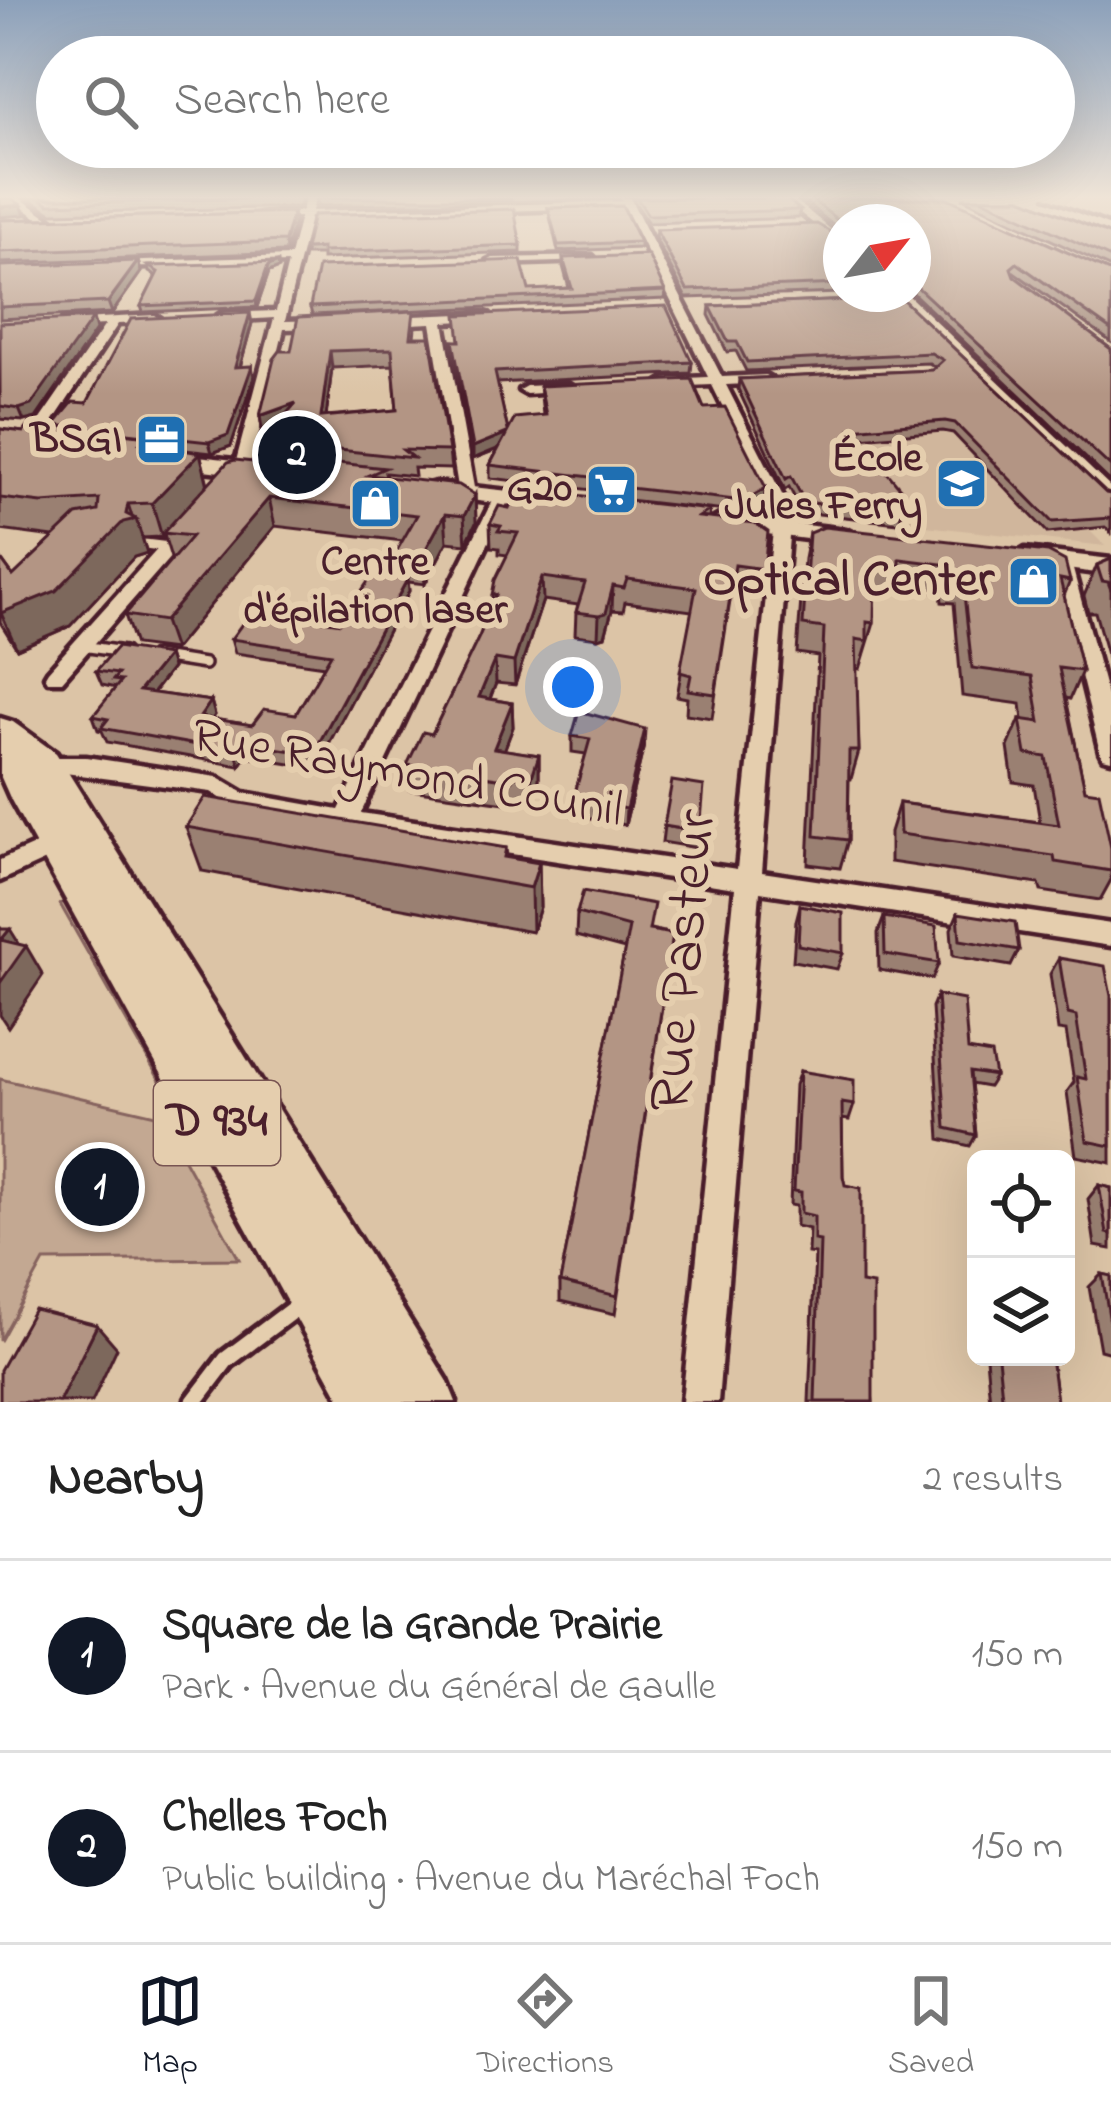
<!DOCTYPE html>
<html lang="en">
<head>
<meta charset="utf-8">
<style>
	body { margin:0; font-family:"Indie Flower",sans-serif; background:#f2f2f2; color:#222 }
	.controls { position:absolute; right:36px; bottom:36px; display:grid; overflow:hidden; border-radius:18px; box-shadow:0 12px 48px #0002 }
	.controls button { width:108px; height:108px; display:grid; place-items:center; padding:0; border:0; border-bottom:3px solid #e0e0e0; background:#fff; color:#222; font:60px sans-serif }
	.compass { position:absolute; left:823px; top:204px; width:108px; height:108px; border-radius:50%; background:#fff; box-shadow:0 12px 48px #0002; rotate:59deg }
	.you { position:absolute; left:573px; top:687px; width:42px; height:42px; margin:-30px; border:9px solid #fff; border-radius:50%; background:#1a73e8; box-shadow:0 0 0 18px #1a73e833 }
	.badge { display:grid; place-items:center; width:78px; height:78px; border-radius:50%; background:#111827; color:#fff; font-size:39px; font-weight:700 }
	.pin { position:absolute; translate:-50% -50%; border:6px solid #fff; box-shadow:0 3px 12px #0006 }
	.list { margin:0; padding:0; list-style:none }
	h2 { display:flex; justify-content:space-between; align-items:center; height:156px; margin:0; padding:0 48px; font-size:51px }
	h2 small { font-size:39px; font-weight:400; color:#767676 }
	.list li { display:grid; grid-template-columns:78px 1fr auto; gap:36px; align-items:center; box-sizing:border-box; height:192px; padding:0 48px; border-top:3px solid #e0e0e0 }
	.list b { display:block; font-size:45px; white-space:nowrap }
	.list p { margin:0; font-size:39px; white-space:nowrap; color:#767676 }
	.list em { font-size:39px; font-style:normal; color:#767676 }
	.icon { flex:none; width:66px; height:66px; fill:none; stroke:currentColor; stroke-width:2; stroke-linecap:round; stroke-linejoin:round }
	.map { position:relative; flex:none; width:1111px; height:1402px; overflow:hidden }
	.search { position:absolute; background:#fff; box-shadow:0 12px 48px #0002; left:36px; right:36px; top:36px; height:132px; display:flex; align-items:center; gap:30px; box-sizing:border-box; padding:0 42px; border-radius:66px; color:#767676; font-size:45px }
	.sheet { height:540px; background:#fff }
	nav { display:flex; justify-content:space-around; align-items:center; box-sizing:border-box; height:168px; border-top:3px solid #e0e0e0; background:#fff; font-size:33px; color:#767676 }
	nav a { display:grid; justify-items:center; gap:6px }
	nav .on { color:#111827 }
	.map>svg:first-child { display:block }
</style>
</head>
<body>
<div class="map">
<svg width="1111" height="1402" viewBox="0 0 1111 1402">
	<rect width="100%" height="100%" fill="#dcc4a6"/>
	<filter id="ink" filterUnits="userSpaceOnUse"><feTurbulence type="fractalNoise" baseFrequency=".00833" numOctaves="2"/><feDisplacementMap in="SourceGraphic" scale="24" xChannelSelector="R" yChannelSelector="G"/><feConvolveMatrix kernelMatrix="1 2 1 2 8 2 1 2 1" color-interpolation-filters="sRGB"/></filter>
	<g filter="url(#ink)">
		<polygon fill="#d0b69c" points="972,414 1007,448 1105,546 899,523 898,505 833,425"/>
		<g fill="#c3a892" stroke="#86645e" stroke-width="3">
			<polygon points="74,897 175,1074 163,1086 60,904"/>
			<polygon points="0,1079 160,1116 239,1259 44,1261 0,1341"/>
		</g>
		<g fill="none" stroke-linecap="round" stroke-linejoin="round">
			<defs>
				<g id="lane-far1">
					<polyline points="145,544 169,547"/>
					<polyline points="82,646 124,652"/>
					<polyline points="154,656 204,664"/>
				</g>
				<polyline id="lane" points="194,1402 226,1360 303,1302"/>
				<g id="street">
					<polygon points="9,198 20,198 55,222 46,224"/>
					<polygon points="305,198 315,198 312,211 622,201 620,198 630,198 722,377 765,375 772,379 765,383 726,385 791,512 762,872 1111,924 1111,946 760,892 718,1402 682,1402 735,888 346,829 238,809 211,792 34,769 31,763 34,757 86,757 217,777 244,793 339,810 494,497 502,492 510,497 361,813 737,869 775,512 712,385 665,387 658,383 665,379 708,377 625,207 310,217 285,321 323,320 329,324 323,328 284,329 252,462 232,485 220,485 218,482 236,461 274,318 222,321 216,317 222,313 276,311 288,263 115,268 109,265 115,262 290,256 300,217 264,218 259,215 302,211"/>
					<polygon points="782,198 793,198 841,238 841,246"/>
					<polygon points="592,256 594,258 588,261 493,264 487,261 493,258"/>
					<polygon points="894,294 907,294 1111,488 1111,502 1105,500"/>
					<polygon points="485,313 489,314 489,320 444,322 475,493 467,498 459,493 431,323 390,325 384,321 390,317"/>
					<polygon points="155,315 161,319 159,322 118,324 36,447 26,447 23,444 105,325 67,327 63,326 63,320"/>
					<polygon points="567,384 574,388 572,391 526,394 519,390 526,386"/>
					<polygon points="186,523 195,528 192,532 62,681 48,681 45,676 48,671 180,524"/>
					<polygon points="1062,557 1071,562 1111,711 1111,760 1103,758 1100,752 1053,562"/>
					<polygon points="61,833 70,835 73,842 70,849 0,881 0,860"/>
				</g>
				<g id="secondary">
					<polygon points="161,452 262,463 273,470 262,477 153,464 150,459"/>
					<polygon points="435,483 554,496 566,503 554,510 427,495 427,485"/>
					<polygon points="721,515 846,530 858,537 846,544 712,527 709,522"/>
					<polygon points="1025,549 1111,559 1111,575 1016,562 1012,557"/>
				</g>
				<polygon id="primary" points="0,718 13,722 56,753 447,1380 456,1402 342,1402 11,800 0,775"/>
			</defs>
			<use href="#lane-far1" stroke="#4a1f2b" stroke-width="16"/>
			<use href="#lane" stroke="#4a1f2b" stroke-width="26"/>
			<use href="#street" stroke="#4a1f2b" stroke-width="9"/>
			<use href="#secondary" stroke="#4a1f2b" stroke-width="9"/>
			<use href="#primary" stroke="#4a1f2b" stroke-width="9"/>
			<use href="#lane-far1" stroke="#e5ceae" stroke-width="9"/>
			<use href="#lane" stroke="#e5ceae" stroke-width="16"/>
			<use href="#street" fill="#e5ceae" fill-rule="evenodd"/>
			<use href="#secondary" fill="#e5ceae" fill-rule="evenodd"/>
			<use href="#primary" fill="#e5ceae" fill-rule="evenodd"/>
			<polyline stroke="#4a1f2b" stroke-width="4.5" points="1045,198 1111,224"/>
		</g>
		<g fill="#9a8072" stroke="#4a1f2b" stroke-width="3" fill-rule="evenodd">
			<polygon points="28,198 303,198 298,207 52,213"/>
			<polygon points="316,198 511,198 511,200 318,206"/>
			<polygon points="632,198 786,198 800,210 798,218 648,223"/>
			<polygon points="800,198 947,198 1111,272 1111,342 1014,272 1013,273 1014,276 1111,349 1111,482 913,293 913,222 841,222 841,232"/>
			<polygon points="962,198 1021,198 1111,235 1111,268"/>
			<polygon points="548,208 640,242 640,248 558,251"/>
			<polygon points="293,212 294,222 286,252 0,263 0,220"/>
			<polygon points="656,230 841,238 841,293 686,298 655,238"/>
			<polygon points="521,245 521,252 322,259 322,255 306,255 305,249"/>
			<polygon points="563,258 665,291 665,299 312,315 310,307 569,288 563,266"/>
			<polygon points="138,261 141,272 112,313 0,319 0,266"/>
			<polygon points="148,266 279,268 269,272 257,307 143,312 141,306 156,276 149,272"/>
			<polygon points="901,298 1106,493 1111,494 1111,533 1105,527 1048,533 953,433 943,431 859,438 902,512 899,523 810,513 800,508 789,487 785,490 738,389 739,379 932,370 935,367 929,363 746,371 736,351 727,352 709,315 710,306"/>
			<polygon points="0,323 96,330 36,418 24,421 0,419"/>
			<path d="M252,323L240,367L254,377L231,446L212,453L185,450L200,453L208,484L301,467V463L278,461L270,454L267,436L271,431L263,434L260,416L291,351L415,327L414,337L449,451L451,469L414,468L415,476L385,473L386,477L475,495L476,523L466,544L447,542L425,584L408,582L409,591L316,768L246,757L240,766L107,742L102,731L98,730L93,716L116,688L102,685L96,671L168,655L172,668L153,693L211,701L215,715L212,719L252,725L296,714L324,666L235,653L231,639L340,623L399,577L396,552L403,541L275,526L174,650L135,645L125,615L172,561L164,535L162,537L142,538L147,553L134,557L70,626L17,649L0,622V558L13,576L54,537L0,530V429L23,432L55,426L87,403ZM393,365L397,410L326,416L332,368Z"/>
			<polygon points="453,341 692,362 691,373 497,383 508,431 543,415 540,386 704,408 764,501 743,513 593,496 593,490 490,478 490,465 498,449 473,459"/>
			<polygon points="509,508 710,510 709,518 764,569 760,592 732,588 712,718 686,714 687,698 677,696 692,611 625,602 623,611 612,610 605,636 598,638 575,635 576,612 578,605 543,600 515,685 496,683 490,699 512,703 513,727 504,750 539,755 539,779 532,803 515,800 513,804 410,790 407,765 432,734 479,637 492,604 492,595 508,555 499,554 499,548 491,547 490,524"/>
			<polygon points="809,533 1070,581 1064,596 1082,671 1070,699 1066,698 1085,790 1111,848 1111,880 1100,900 1041,891 1039,884 890,862 890,832 899,803 1040,822 1034,785 1013,782 1008,747 1020,719 1023,720 1021,704 962,696 954,603 942,602 941,592 895,586 893,593 874,591 874,623 860,669 856,668 859,751 851,779 849,779 848,840 840,868 808,864 818,656 797,653 804,559"/>
			<polygon points="1111,559 1111,669 1095,612 1088,612 1084,596 1097,565"/>
			<polygon points="572,736 644,745 625,825 573,816 573,800 586,754 572,752"/>
			<polygon points="664,826 700,832 697,848 662,842"/>
			<polygon points="186,827 506,848 507,857 539,863 540,907 532,932 202,871"/>
			<polygon points="800,905 843,953 837,969 793,961 796,921"/>
			<polygon points="577,913 673,934 615,1314 560,1301 560,1282 625,949 576,936"/>
			<polygon points="958,913 1019,950 1011,966 953,956 951,929"/>
			<polygon points="884,917 939,963 932,979 879,970 878,933"/>
			<polygon points="1059,958 1111,996 1111,1163 1076,1156 1067,1092 1074,1082 1066,1031 1058,1030 1050,974"/>
			<polygon points="937,995 968,1050 995,1076 988,1087 971,1084 976,1135 970,1146 940,1139 932,1007"/>
			<polygon points="800,1071 854,1105 849,1120 842,1119 843,1176 861,1283 873,1402 809,1402 815,1254 808,1253 809,1229 796,1226 796,1206 790,1205 795,1085"/>
			<polygon points="1099,1185 1111,1188 1111,1249 1095,1246 1088,1199"/>
			<polygon points="1102,1274 1111,1276 1111,1353 1100,1350 1089,1287"/>
			<polygon points="986,1357 1051,1357 1057,1402 990,1402"/>
		</g>
		<g fill="#7d685c" stroke="#4a1f2b" stroke-width="3">
			<polygon points="21,205 25,215 0,217 0,207"/>
			<polygon points="293,212 294,222 286,252 285,241"/>
			<polygon points="138,261 141,272 112,313 108,302"/>
			<polygon points="278,262 279,268 269,272 257,307 256,301 268,266"/>
			<polygon points="250,313 252,323 237,378 235,367"/>
			<polygon points="93,318 96,330 36,418 24,421 19,409"/>
			<polygon points="330,351 332,368 324,434 321,417"/>
			<polygon points="252,366 254,377 231,446 212,453 209,442"/>
			<polygon points="296,403 299,420 263,434 260,416"/>
			<polygon points="507,433 507,445 473,459 473,447"/>
			<polygon points="158,437 168,470 142,443"/>
			<polygon points="200,453 208,486 162,537 152,503"/>
			<polygon points="766,488 764,501 743,513 744,501"/>
			<polygon points="475,495 476,523 466,544 464,516"/>
			<polygon points="269,498 275,526 174,650 164,621"/>
			<polygon points="128,504 133,520 136,519 147,553 134,557 70,626 17,649 1,613 126,514"/>
			<polygon points="445,514 447,542 425,584 422,556"/>
			<polygon points="542,577 543,600 515,685 514,662"/>
			<polygon points="408,578 409,591 316,768 313,754"/>
			<polygon points="613,586 612,610 605,636 598,638 599,615"/>
			<polygon points="168,655 172,668 144,704 139,691"/>
			<polygon points="495,659 496,683 481,721 479,697"/>
			<polygon points="211,701 215,715 204,731 200,717"/>
			<polygon points="512,703 513,727 496,772 494,748"/>
			<polygon points="645,729 644,745 625,825 626,809"/>
			<polygon points="242,743 246,757 240,766 236,752"/>
			<polygon points="539,755 539,779 532,803 531,779"/>
			<polygon points="539,863 540,907 532,932 531,888"/>
			<polygon points="0,927 5,935 10,929 23,950 26,946 43,975 8,1027 0,1015"/>
			<polygon points="97,1325 117,1348 92,1402 59,1402"/>
		</g>
		<g fill="#b39584" stroke="#4a1f2b" stroke-width="3" fill-rule="evenodd">
			<polygon points="0,198 11,198 21,205 0,207"/>
			<polygon points="40,198 269,198 49,204"/>
			<polygon points="637,198 786,198 800,210 648,215"/>
			<polygon points="810,198 947,198 1111,272 1111,330 1017,263 1011,268 1014,276 1111,349 1111,467 913,283 913,222 841,223"/>
			<polygon points="980,198 1021,198 1111,235 1111,258"/>
			<polygon points="622,206 640,242 558,245 548,208"/>
			<polygon points="514,209 521,245 322,252 322,248 305,249 313,215"/>
			<polygon points="293,212 285,241 0,252 0,220"/>
			<polygon points="817,224 841,238 841,284 687,290 656,230"/>
			<polygon points="648,255 665,291 310,307 318,267 521,260 529,290 572,288 563,258"/>
			<polygon points="138,261 108,302 0,307 0,266"/>
			<polygon points="278,262 268,266 256,301 141,306 158,272 148,266"/>
			<polygon points="901,298 1106,493 1111,494 1111,518 1052,522 955,423 945,421 851,429 901,489 902,512 812,503 802,497 791,476 786,479 739,379 932,370 943,360 931,353 747,362 737,342 728,342 710,306"/>
			<polygon points="666,306 692,362 495,372 508,431 515,418 546,415 540,386 692,379 704,408 725,407 766,488 744,501 594,484 608,479 490,465 507,433 473,447 453,341 460,341 457,315"/>
			<path d="M414,311L411,337H430L449,451L403,450L413,458L274,443L267,436L296,403L260,416L274,359L280,351H291L298,317ZM392,349L397,410L321,417L330,351Z"/>
			<polygon points="250,313 235,367 252,366 228,435 209,442 54,425 73,402 87,403 131,319"/>
			<polygon points="93,318 31,405 19,409 0,406 0,323"/>
			<polygon points="30,423 158,437 142,443 200,453 152,503 128,504 126,514 136,519 123,522 56,591 1,613 0,558 13,576 77,515 98,511 99,499 42,503 0,498 0,429 23,432"/>
			<polygon points="300,459 385,468 369,475 459,485 475,495 464,516 445,514 422,556 396,552 417,515 269,498 164,621 125,615 192,536 163,533 228,462 235,460 310,468"/>
			<polygon points="540,491 710,510 699,517 755,523 768,532 764,569 735,565 715,694 688,690 691,675 680,672 696,588 627,579 624,588 613,586 606,613 599,615 576,612 585,583 542,577 514,662 495,659 479,697 512,703 494,748 539,755 531,779 514,776 512,780 407,765 423,732 432,734 479,637 496,595 492,595 495,580 518,533 498,531 501,526 490,524 499,506 509,508 513,499"/>
			<polygon points="824,527 1048,552 1065,561 1070,581 1060,579 1082,671 1059,668 1085,790 1099,792 1111,848 1111,871 1055,862 1054,856 900,834 899,803 1059,825 1046,757 1026,754 1020,719 1040,722 1032,676 972,668 962,576 950,575 950,565 900,559 900,566 875,563 874,623 867,622 867,641 856,639 859,751 849,751 848,840 815,836 824,628 803,625 809,533"/>
			<polygon points="1111,559 1111,590 1108,582 1102,581 1097,565"/>
			<polygon points="373,574 408,578 313,754 242,743 236,752 101,728 108,719 93,716 121,681 113,680 118,674 96,671 117,647 168,655 139,691 211,701 200,717 252,725 264,709 296,714 331,654 231,639 252,610 340,623"/>
			<polygon points="579,711 645,729 626,809 573,800 590,739 572,736"/>
			<polygon points="672,781 704,786 700,832 664,826"/>
			<polygon points="205,797 506,848 504,857 539,863 531,888 186,827"/>
			<polygon points="583,891 654,904 649,930 673,934 617,1296 560,1282 629,927 577,913"/>
			<polygon points="800,905 843,913 843,953 798,945"/>
			<polygon points="958,913 1015,922 1019,950 960,940"/>
			<polygon points="884,917 936,926 939,963 885,954"/>
			<polygon points="0,929 10,929 1,940 26,946 0,983"/>
			<polygon points="1059,958 1105,966 1111,996 1111,1146 1087,1141 1077,1077 1086,1079 1076,1016 1068,1014"/>
			<polygon points="937,995 964,1000 968,1050 991,1054 995,1076 970,1072 976,1135 946,1128"/>
			<polygon points="800,1071 854,1080 854,1105 842,1103 843,1176 845,1185 861,1188 861,1283 873,1285 873,1402 815,1402 820,1241 814,1240 814,1216 801,1213 801,1192 794,1191"/>
			<polygon points="1099,1185 1111,1188 1111,1234 1107,1233"/>
			<polygon points="1102,1274 1111,1276 1111,1329"/>
			<polygon points="34,1309 97,1325 59,1402 0,1402 0,1370"/>
			<polygon points="998,1357 1051,1357 1057,1402 1025,1402 1002,1397"/>
		</g>
	</g>
	<linearGradient id="sky" x2="0" y2="1"><stop stop-color="#8ba0ba"/><stop offset="0.5" stop-color="#efe4d7"/><stop offset="1" stop-color="#efe4d7" stop-opacity="0"/></linearGradient>
	<rect width="1111" height="394" fill="url(#sky)"/>
	<defs>
		<symbol id="office-square" viewBox="-11 -11 22 22"><rect x="-9" y="-9" width="18" height="18" rx="4" fill="#1f6fb2" stroke="#e5ceae"/><path d="M-6-3h4V-5.5h4V-3h4V5H-6ZM-1-4.5V-3h2v-1.5ZM-6 0V1H6V0Z" fill="#fff"/></symbol>
		<symbol id="school-square" viewBox="-11 -11 22 22"><rect x="-9" y="-9" width="18" height="18" rx="4" fill="#1f6fb2" stroke="#e5ceae"/><path d="M0-5L7-2L0 1L-7-2ZM-4 1L0 2.5L4 1V4Q0 6-4 4Z" fill="#fff"/></symbol>
		<symbol id="supermarket-square" viewBox="-11 -11 22 22"><rect x="-9" y="-9" width="18" height="18" rx="4" fill="#1f6fb2" stroke="#e5ceae"/><path d="M-6-5.5h2.5l.6 2H6L4.5 2H-2.5L-4.4-4H-6ZM-1.5 3.2a1.3 1.3 0 1 0 .1 0ZM3 3.2a1.3 1.3 0 1 0 .1 0Z" fill="#fff"/></symbol>
		<symbol id="shop-square" viewBox="-11 -11 22 22"><rect x="-9" y="-9" width="18" height="18" rx="4" fill="#1f6fb2" stroke="#e5ceae"/><path d="M-5-2.5h2.3a2.7 3.5 0 0 1 5.4 0H5L5.5 6h-11ZM-1.5-2.5h3a1.5 2.3 0 0 0-3 0Z" fill="#fff"/></symbol>
	</defs>
	<g fill-rule="evenodd">
		<use href="#office-square" x="132" y="410" width="59" height="59"/>
		<use href="#school-square" x="932" y="454" width="59" height="59"/>
		<use href="#supermarket-square" x="582" y="460" width="59" height="59"/>
		<use href="#shop-square" x="346" y="474" width="59" height="59"/>
		<use href="#shop-square" x="1004" y="552" width="59" height="59"/>
	</g>
	<g text-anchor="middle" dominant-baseline="central" stroke-width="12" stroke-linejoin="round" paint-order="stroke">
		<g font-size="42" font-weight="bold" fill="#4a1f2b" stroke="#e5ceae" text-anchor="end">
			<text x="122" y="440">BSGI</text>
			<text x="922" y="459">École<tspan x="922" dy="48">Jules Ferry</tspan></text>
			<text x="572" y="489">G20</text>
			<text x="375" y="563" text-anchor="middle">Centre<tspan x="375" dy="48">d'épilation laser</tspan></text>
		</g>
		<rect fill="#e5ceae" stroke="#785452" stroke-width="3" x="154" y="1081" width="126" height="84" rx="9"/>
		<g font-size="48" font-weight="bold" fill="#4a1f2b">
			<text x="217" y="1123">D 934</text>
		</g>
		<g font-size="51" font-weight="bold" fill="#4a1f2b" stroke="#e5ceae" text-anchor="end">
			<text x="994" y="581">Optical Center</text>
		</g>
		<g font-size="51" fill="#4a1f2b" stroke="#e5ceae">
			<text transform="translate(407 775) rotate(10)">Rue Raymond Counil</text>
		</g>
		<g font-size="60" fill="#4a1f2b" stroke="#e5ceae">
			<text transform="translate(686 961) rotate(-85)">Rue Pasteur</text>
		</g>
	</g>
</svg>
<div class="controls">
<button><svg class="icon" aria-label="locate" viewBox="0 0 24 24"><circle cx="12" cy="12" r="6"/><path d="M12 2v4M12 18v4M2 12h4M18 12h4"/></svg></button>
<button><svg class="icon" aria-label="layers" viewBox="0 0 24 24"><path d="M12 4l9 5-9 5-9-5zM3 14l9 5 9-5"/></svg></button>
</div>
<svg class="compass" viewBox="-18 -18 36 36"><path d="M0-13l5 13h-10z" fill="#e53935"/><path d="M0 13l5-13h-10z" fill="#767676"/></svg>
<div class="you"></div>
<div class="pin badge" style="left:100px;top:1187px">1</div>
<div class="pin badge" style="left:297px;top:455px">2</div>
<div class="search"><svg class="icon" aria-label="search" viewBox="0 0 24 24"><circle cx="10" cy="10" r="6"/><path d="M15 15l6 6"/></svg>Search here</div>
</div>
<section class="sheet">
<h2>Nearby<small>2 results</small></h2>
<ul class="list">
<li><span class="badge">1</span><div><b>Square de la Grande Prairie</b><p>Park · Avenue du Général de Gaulle</p></div><em>150 m</em></li>
<li><span class="badge">2</span><div><b>Chelles Foch</b><p>Public building · Avenue du Maréchal Foch</p></div><em>150 m</em></li>
</ul>
</section>
<nav>
<a class="on"><svg class="icon" aria-label="map" viewBox="0 0 24 24"><path d="M3 6l6-2 6 2 6-2v14l-6 2-6-2-6 2zM9 4v14M15 6v14"/></svg>Map</a>
<a><svg class="icon" aria-label="directions" viewBox="0 0 24 24"><path d="M12 3l9 9-9 9-9-9zM9 14v-3h6M13 9l2 2-2 2"/></svg>Directions</a>
<a><svg class="icon" aria-label="saved" viewBox="0 0 24 24"><path d="M7 4h10v16l-5-4-5 4z"/></svg>Saved</a>
</nav>
</body>
</html>
